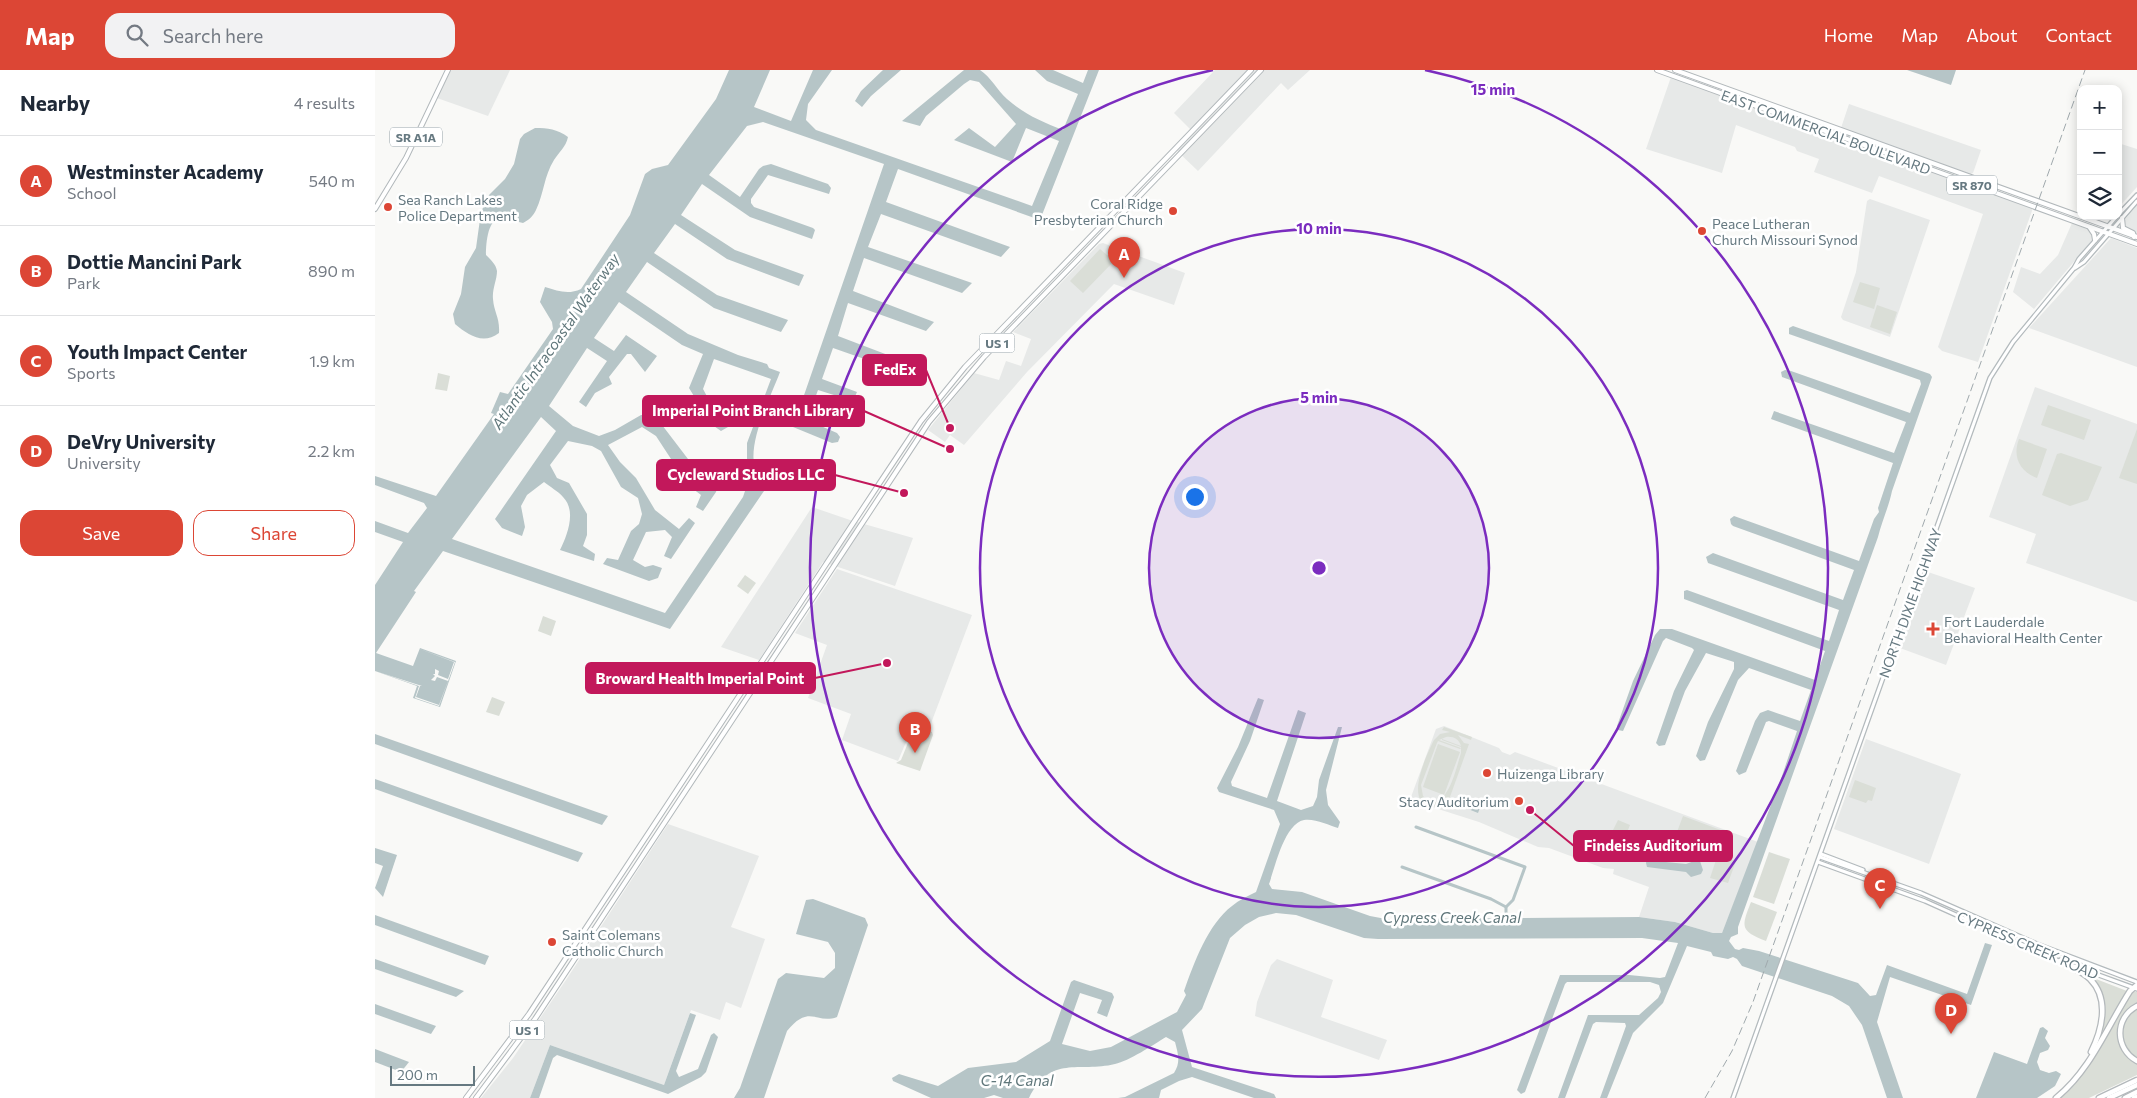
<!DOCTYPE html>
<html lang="en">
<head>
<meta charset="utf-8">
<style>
	body { margin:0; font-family:Commissioner,sans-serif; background:#f2f2f3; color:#1f2937 }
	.controls { position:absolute; right:15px; top:15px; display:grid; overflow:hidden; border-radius:10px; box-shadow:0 2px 12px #0003 }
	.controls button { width:45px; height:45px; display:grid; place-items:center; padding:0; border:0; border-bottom:1px solid #e0e1e3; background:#fff; color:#1f2937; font:25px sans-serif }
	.scale { position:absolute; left:15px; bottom:12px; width:85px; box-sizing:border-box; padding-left:5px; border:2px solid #667981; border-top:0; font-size:14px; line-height:18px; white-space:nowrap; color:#667981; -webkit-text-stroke:4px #fff; paint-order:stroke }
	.you { position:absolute; left:819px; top:426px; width:18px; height:18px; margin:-12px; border:4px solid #fff; border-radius:50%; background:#1a73e8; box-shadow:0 0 0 8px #1a73e833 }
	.badge { display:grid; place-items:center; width:32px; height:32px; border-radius:50%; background:#dc4635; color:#fff; font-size:16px; font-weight:700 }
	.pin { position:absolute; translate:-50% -41px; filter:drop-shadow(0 1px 2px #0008) }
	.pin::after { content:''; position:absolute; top:26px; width:18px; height:15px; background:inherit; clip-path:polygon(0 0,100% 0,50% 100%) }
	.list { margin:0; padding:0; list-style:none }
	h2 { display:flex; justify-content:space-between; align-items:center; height:65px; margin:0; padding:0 20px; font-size:21px }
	h2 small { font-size:16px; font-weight:400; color:#747a83 }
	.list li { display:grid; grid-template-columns:32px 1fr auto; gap:15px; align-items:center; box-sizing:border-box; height:90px; padding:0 20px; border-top:1px solid #e0e1e3 }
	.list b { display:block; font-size:19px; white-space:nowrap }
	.list p { margin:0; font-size:16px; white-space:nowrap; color:#747a83 }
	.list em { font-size:16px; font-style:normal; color:#747a83 }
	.actions { display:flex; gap:10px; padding:15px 20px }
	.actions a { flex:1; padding:11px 0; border:1px solid #dc4635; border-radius:15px; text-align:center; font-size:18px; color:#dc4635 }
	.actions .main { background:#dc4635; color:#fff }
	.icon { flex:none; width:28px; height:28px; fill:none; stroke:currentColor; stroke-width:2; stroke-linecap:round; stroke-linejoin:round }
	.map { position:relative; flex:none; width:1762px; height:1028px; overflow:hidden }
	header { display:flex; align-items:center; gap:30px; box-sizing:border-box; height:70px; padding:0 25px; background:#dc4635; color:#fff }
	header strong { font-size:24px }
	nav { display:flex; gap:28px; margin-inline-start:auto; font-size:18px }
	.search { width:350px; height:45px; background:#f2f2f3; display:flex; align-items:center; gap:12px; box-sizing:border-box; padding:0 18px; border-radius:15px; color:#747a83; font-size:19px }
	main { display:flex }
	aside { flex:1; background:#fff }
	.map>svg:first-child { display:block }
</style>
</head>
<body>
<header>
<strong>Map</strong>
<div class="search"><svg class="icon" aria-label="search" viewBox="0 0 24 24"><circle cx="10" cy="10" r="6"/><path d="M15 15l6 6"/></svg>Search here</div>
<nav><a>Home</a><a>Map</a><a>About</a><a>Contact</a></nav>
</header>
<main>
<aside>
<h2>Nearby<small>4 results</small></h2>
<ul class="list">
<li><span class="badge">A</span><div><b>Westminster Academy</b><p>School</p></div><em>540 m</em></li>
<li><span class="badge">B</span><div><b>Dottie Mancini Park</b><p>Park</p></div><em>890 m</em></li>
<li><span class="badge">C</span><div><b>Youth Impact Center</b><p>Sports</p></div><em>1.9 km</em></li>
<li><span class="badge">D</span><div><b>DeVry University</b><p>University</p></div><em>2.2 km</em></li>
</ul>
<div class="actions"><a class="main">Save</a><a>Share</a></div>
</aside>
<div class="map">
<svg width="1762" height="1028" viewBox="0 0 1762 1028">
	<rect width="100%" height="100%" fill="#f9f9f7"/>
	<g fill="#e7e9e8">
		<polygon points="76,0 135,0 113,46 62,28"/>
		<polygon points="840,0 935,0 913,20 906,13 823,101 800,79 817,61 799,43"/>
		<polygon points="1296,7 1658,138 1603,292 1567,281 1563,277 1608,144 1504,106 1497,123 1439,102 1444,89 1422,81 1420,77 1361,55 1347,103 1271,79"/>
		<polygon points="1474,34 1606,80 1598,103 1595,104 1466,58"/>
		<polygon points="1743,73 1762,79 1762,117 1743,138"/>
		<polygon points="1495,129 1555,150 1515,267 1468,250 1466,247 1481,202 1492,131"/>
		<polygon points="1762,135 1762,164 1744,157"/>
		<polygon points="1697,153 1717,161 1719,168 1659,239 1638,222 1646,197 1665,204 1683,185"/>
		<polygon points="1736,168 1762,178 1762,297 1654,258"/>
		<polygon points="728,173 810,203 799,235 739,214 652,302 589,375 575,365 570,372 553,360 599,303 624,310 631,291 646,296 656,269 638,262 724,174"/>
		<polygon points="1660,317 1762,354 1762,532 1651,493 1661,464 1614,447"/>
		<polygon points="437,437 475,450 538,468 520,516 448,492 384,590 346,577"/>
		<polygon points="462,499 597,545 555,656 540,651 523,691 467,670 476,644 433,628 452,575 420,563"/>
		<polygon points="1553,502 1600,518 1571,595 1525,578"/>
		<polygon points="1069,656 1124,678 1127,682 1135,685 1140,682 1383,772 1347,863 1338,863 1300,852 1264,847 1274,817 1238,804 1239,799 1228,798 1174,778 1163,777 1104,752 1038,731 1036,727 1061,659"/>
		<polygon points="1491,669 1586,704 1554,794 1459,759"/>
		<polygon points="293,754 384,786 356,857 390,869 366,938 351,932 345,950 316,940 289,1015 175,975 155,1028 106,1028 138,988 191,910"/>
		<polygon points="902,889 958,910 946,947 1012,970 1004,990 880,946 882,932 896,895"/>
	</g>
	<g fill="#daded7" fill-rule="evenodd">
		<polygon points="725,179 739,191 708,223 695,211"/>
		<polygon points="1485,212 1505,218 1499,239 1478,232"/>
		<polygon points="1502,235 1522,242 1515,264 1495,257"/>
		<polygon points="63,303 75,306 72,321 60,319"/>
		<polygon points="1673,335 1716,350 1709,370 1666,355"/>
		<polygon points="1762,359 1762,414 1744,408"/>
		<path d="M1644,369L1672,379L1662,408C1645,402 1637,387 1644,369Z"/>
		<polygon points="1686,383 1727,397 1713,430 1695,436 1667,425 1682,384"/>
		<polygon points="370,505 381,513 373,524 362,516"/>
		<polygon points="168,546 181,551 176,566 163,561"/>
		<polygon points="117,627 130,632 124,646 111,642"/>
		<polygon points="541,656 557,662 558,665 545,701 521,693 526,690 539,658"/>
		<path d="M1069,657L1097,667L1096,670L1083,665L1089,673L1094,674L1071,738L1067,735C1062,737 1057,738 1051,735C1032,726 1052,684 1059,670L1065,664L1075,662L1067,660ZM1071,667C1078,666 1084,669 1086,676L1067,669V670L1086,677V683C1081,698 1074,735 1055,732L1048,726L1046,715L1062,673L1063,671L1085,679L1086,678L1064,670Z"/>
		<polygon points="1063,674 1085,682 1069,725 1048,717"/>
		<polygon points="1480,710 1501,718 1497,731 1493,730 1491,733 1474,727"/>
		<path d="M1308,746L1351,762C1348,767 1347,775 1343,780C1331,792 1308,791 1293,786Z"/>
		<polygon points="1243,750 1255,755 1251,765 1238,760"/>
		<polygon points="1394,782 1415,789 1399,834 1378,827"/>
		<polygon points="1343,784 1361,791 1353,813 1335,808"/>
		<path d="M1376,832L1402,842L1391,871C1365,861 1366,857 1376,832Z"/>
		<polygon points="1721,909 1752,921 1722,974 1729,941 1719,911"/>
		<path d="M1757,921L1762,922V935C1740,948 1738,980 1762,993V1005L1714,1028H1685C1719,1000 1734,957 1757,921Z"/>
		<path d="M1762,938V989C1741,976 1743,952 1762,938Z"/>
	</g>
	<g fill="#b6c5c7" fill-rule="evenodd">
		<path d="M354,0H395L379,37L416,51L438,0H457L433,34L431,50L441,60L657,136L684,71L651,58L637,92L579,70L594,58L620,77L641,54L604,12L595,10L589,14L551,46L545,56L527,51L589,0H605C616,7 622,20 632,29C649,44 667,52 688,60L703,24L672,11L660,0H678L708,13L713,0H724L665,150L523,99L511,132L635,177L626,187L506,144L493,177L597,213L587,223L489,188L478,221L559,252L551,261L473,233L463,266L526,290L518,299L458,278L447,309L482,322L478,331L443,320L432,350L462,363L465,367L463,372L457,373L418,357L509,94L388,52L372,56L334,105L365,127L384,99L388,96L396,94L453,114L456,118L454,124L393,105L376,129V133L379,137L438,158L440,160L437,169L375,147L327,114L306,145L360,180L429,205L424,216L352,189L300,154L279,183L342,225L413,250L406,262L339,238L272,192L251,222L313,264L363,285L392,294L394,298L405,302C395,329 369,377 382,405C384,410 388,414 391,418L295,559L68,481L39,521L41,522L1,583L38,596L45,578L81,591L65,637L38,628L42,616L0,601V515L28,472L0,462V451L33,463L52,438L49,433L0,415V406L61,426L119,344L116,343L125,322L133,324L178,259L177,252L165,232L170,217C183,221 193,225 206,219L255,145L270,104L277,99L293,95L341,29ZM244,232L307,275L328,284L314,318L336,354L346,361L353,357L360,339L334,330L328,319L339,289L396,309L372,373V415L368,427L290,543L77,469L166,347L181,361L120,449L127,458L147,466L150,457L146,436L152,425L169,412C175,417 183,421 188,427C202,441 192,466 185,480L219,491L220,484L208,476L212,465V444L194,413L182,408L175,395L193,371L217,376L226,381L246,417L263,428L267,444L264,454L256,461L243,490L232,488L228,494L274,511L283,508L287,498L278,495L270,497L258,490L271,462L290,460L297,467L289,486L296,489L320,453L314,448L304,459L280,440L261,408L245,392L233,375L267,357L281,366L313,415L326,425L321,437L328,441L341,422L346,404L327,399L313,389L284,351L276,345H266L240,360L224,366L198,356L174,336L212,278L232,291L204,332L211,337L220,323L237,314L234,307L252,284H256L270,302L282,286L251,265L239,281L219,268Z"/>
		<polygon points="508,0 526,0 496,26 487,37 480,31 486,21"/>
		<polygon points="1532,0 1581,0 1576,15"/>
		<path d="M160,58C173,58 182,59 193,67C191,77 184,82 179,90C169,106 169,123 161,140C158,146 154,150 148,153C142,152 137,149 132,147C113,143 111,172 111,185C115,189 121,194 122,201C122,210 117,219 118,229C119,243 125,247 124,263C108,275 93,265 80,254L78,244L86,224L90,197L101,178L106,142L114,125L130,109L139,94L145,69L149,64Z"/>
		<path d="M1418,256L1555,304L1557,307L1517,421C1514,436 1507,451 1503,467L1363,857V864L1356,867L1354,871L1360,879L1364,880L1368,878L1384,881L1483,913L1495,926L1501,925L1512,895L1592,924L1610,873L1617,875L1596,935L1515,907L1502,952L1528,1028H1512L1487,955L1474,936L1457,926L1367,896L1362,889L1358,887L1353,889L1338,886L1336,882L1312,876L1288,933L1258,963L1232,1028H1225L1251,956L1250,953L1221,952L1218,954L1190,1028H1183L1213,945H1264L1283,928L1286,922L1284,915L1275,912H1192L1190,914L1150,1022L1146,1024L1142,1020L1185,905H1254L1285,908L1290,907L1303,873L1267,868L1003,869L989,868L921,845L901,843L884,847L870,855L855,868L827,939L807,960L817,997L899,1024L901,1028H879L817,1007L804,1011L786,1020L784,1028H743L750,1027L799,1003C806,992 803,984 800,972L791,967C778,975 754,991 740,994C703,1003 676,984 654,1028H628L619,1025L609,1028H556L518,1011L517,1008L524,1004L563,1016L593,998L641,992L675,971L696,912L699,910L737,923L739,927L732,947L722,943L727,930L705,923L687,974L715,981L736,977L802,942L811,925L809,921C819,893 833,854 857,836C864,830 873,826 881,822L905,754L899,740L844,722L842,718L863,677L883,628L889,630L875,671L856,712L857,716L892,728L923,640L931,643L902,731L926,740L938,736L942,727L944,710L963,657H967L951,720L953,735L965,752L963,758C954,755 939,748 929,750C909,754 900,798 894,814L897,819L927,822L995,846L1011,849L1264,847L1300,852L1338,863H1347L1407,706L1422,661L1394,651L1391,652L1371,702L1364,705L1361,701L1380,651L1385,643L1393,640L1425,651L1436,620L1374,598L1363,610L1330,690L1325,691L1321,686L1333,652L1359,599V592L1331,583L1310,621L1290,675L1284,676L1281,673L1299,621L1319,580L1317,578L1291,568L1288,571L1248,661L1243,660L1242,656L1258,611L1280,565L1285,559H1297L1440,610L1450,581L1309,529V521L1312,520L1454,571L1464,540L1333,493L1331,487L1338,483L1468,530L1479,500L1358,456L1356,454L1355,449L1359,446L1484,491L1499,449L1504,442L1503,438L1518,393L1396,349L1399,341L1519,383L1531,352L1407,307L1406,302L1410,300L1416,301L1535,343L1546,314L1545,310L1414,264V258Z"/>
		<polygon points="0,664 233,746 227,755 0,674"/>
		<polygon points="0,709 208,783 203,792 0,719"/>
		<polygon points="1086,727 1106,735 1103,743 1083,735"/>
		<path d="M1279,767L1292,772C1289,781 1283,782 1291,792L1311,794L1322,790L1325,791L1328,800L1326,804L1316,807L1311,802L1272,797L1271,793L1273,783L1269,781L1270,774Z"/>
		<polygon points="0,778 22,785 8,827 0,818 8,796 0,793"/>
		<path d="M438,829L490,848L493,855L462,947C441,955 435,933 412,961L389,1028H359L365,1018L403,909L411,903L449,908L460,898V883L453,872L421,864L431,830Z"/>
		<polygon points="0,845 114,886 110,895 0,855"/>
		<polygon points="0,889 89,921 81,927 0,899"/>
		<polygon points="0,934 61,956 56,964 0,944"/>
		<polygon points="315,943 321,945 301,1001 304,1007 323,999 336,965 339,963 343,967 331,1002 326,1007 293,1024 182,985 178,988 164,1028 155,1028 175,975 289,1015"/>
		<polygon points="1668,957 1673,961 1670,968 1675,976 1673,980 1665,983 1662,992 1665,1000 1674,1003 1681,1001 1686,1004 1680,1016 1662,1028 1601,1028 1619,982 1652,994 1665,958"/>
		<polygon points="0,979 34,992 26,1002 0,992"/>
	</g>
	<polygon fill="#f9f9f7" points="42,578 80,592 64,636 40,628 44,616 0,601 47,616 45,616 41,627 64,635 73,611 62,607 60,611 56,610 60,606 58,604 60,604 60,599 64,601 63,605 73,609 79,592"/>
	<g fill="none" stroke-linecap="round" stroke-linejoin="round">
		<g stroke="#b6c5c7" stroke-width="3">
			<polyline points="1041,757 1150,797 1138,830 1131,837 1131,852"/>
			<polyline points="1027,797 1116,829 1131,837"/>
		</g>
		<defs>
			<g id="secondary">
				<polyline points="1743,145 1762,125"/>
				<polyline points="1700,198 1709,192 1762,131"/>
				<polyline points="1446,784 1488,800"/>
				<polyline points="1445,787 1546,823 1662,874 1762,912"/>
				<polyline points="1443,792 1550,831 1686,892"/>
				<polyline points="1699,896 1762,919"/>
				<polyline points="1358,1028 1615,308 1638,272 1699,198 1704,189 1742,146"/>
			</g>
			<g id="primary">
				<polyline points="1282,0 1762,174"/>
				<polyline points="1300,0 1762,167"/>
				<polyline points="0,139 31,88 73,0"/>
				<polyline points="1747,148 1748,158 1758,163 1759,167"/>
				<polyline points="1715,158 1719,164 1720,170"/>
				<polyline points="91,1028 154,944 504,414 546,351 590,297 876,0"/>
				<polyline points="101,1028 160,949 554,352 609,287 886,0"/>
			</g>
			<g id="highway">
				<path d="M1685,891C1695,897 1707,901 1715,909C1735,929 1727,960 1716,982"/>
				<path d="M1762,936C1739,948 1740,979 1762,991"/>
				<path d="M1681,1028C1715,1001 1732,957 1755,921L1762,915"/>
				<polyline points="1724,1028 1762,1010"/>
				<polyline points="1734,1028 1762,1015"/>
				<polyline points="1750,1028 1762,1022"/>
				<polyline points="1759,1028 1762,1027"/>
			</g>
		</defs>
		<use href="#secondary" stroke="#b3babd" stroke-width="5.5"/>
		<use href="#primary" stroke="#b2b8bb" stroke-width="6"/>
		<use href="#highway" stroke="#b4b9bc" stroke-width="7"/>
		<use href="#secondary" stroke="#fff" stroke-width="3"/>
		<use href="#primary" stroke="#fff" stroke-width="4"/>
		<use href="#highway" stroke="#fff" stroke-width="4.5"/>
		<polyline stroke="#a0a9ad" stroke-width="1" stroke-dasharray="8 4" stroke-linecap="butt" points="1330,1028 1357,981 1378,932 1710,0"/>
	</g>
	<circle cx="944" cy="498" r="170" fill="#7b2cbf" fill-opacity=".12"/>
	<g fill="none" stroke="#7b2cbf" stroke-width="2.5">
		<circle cx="944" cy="498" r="170"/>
		<circle cx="944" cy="498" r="339"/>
		<path d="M1050 0A509 509 0 1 1 838 0"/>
	</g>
	<g fill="#dc4635" stroke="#fff" stroke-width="2">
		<circle cx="13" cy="137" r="5"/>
		<circle cx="798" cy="141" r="5"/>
		<circle cx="1327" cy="161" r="5"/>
		<path d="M1555.5 551.5h5v5h5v5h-5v5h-5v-5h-5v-5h5z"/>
		<circle cx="1112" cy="703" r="5"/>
		<circle cx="1144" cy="731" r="5"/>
		<circle cx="177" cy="872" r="5"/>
	</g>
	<g text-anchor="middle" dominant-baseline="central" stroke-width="5" stroke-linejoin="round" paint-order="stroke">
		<g fill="#fff" stroke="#94a1a7" stroke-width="1">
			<rect x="15" y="57.5" width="52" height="19" rx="4"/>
			<rect x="1572" y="105.5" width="50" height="19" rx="4"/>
			<rect x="604.5" y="263.5" width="35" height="19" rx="4"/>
			<rect x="134.5" y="950.5" width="35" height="19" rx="4"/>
		</g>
		<g font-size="12" font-weight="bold" fill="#667981">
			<text x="41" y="67">SR A1A</text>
			<text x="1597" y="115">SR 870</text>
			<text x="622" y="273">US 1</text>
			<text x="152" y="960">US 1</text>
		</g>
		<g font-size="14" fill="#667981" stroke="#fff">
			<text transform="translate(1451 62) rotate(20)">EAST COMMERCIAL BOULEVARD</text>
			<text transform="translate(1535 533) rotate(-70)">NORTH DIXIE HIGHWAY</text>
			<text transform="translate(1653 875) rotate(23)">CYPRESS CREEK ROAD</text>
		</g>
		<g font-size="14" fill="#667981" stroke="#fff" text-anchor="start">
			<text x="23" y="129">Sea Ranch Lakes<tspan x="23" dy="16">Police Department</tspan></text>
			<text x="788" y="133" text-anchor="end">Coral Ridge<tspan x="788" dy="16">Presbyterian Church</tspan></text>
			<text x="1337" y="153">Peace Lutheran<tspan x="1337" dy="16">Church Missouri Synod</tspan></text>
			<text x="1569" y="551">Fort Lauderdale<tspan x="1569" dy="16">Behavioral Health Center</tspan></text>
			<text x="1122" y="703">Huizenga Library</text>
			<text x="1134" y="731" text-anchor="end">Stacy Auditorium</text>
			<text x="187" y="864">Saint Colemans<tspan x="187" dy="16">Catholic Church</tspan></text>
		</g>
		<g font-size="15" font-style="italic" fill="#60777b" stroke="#fff">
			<text transform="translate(180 271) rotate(-55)">Atlantic Intracoastal Waterway</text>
			<text x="1077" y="847">Cypress Creek Canal</text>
			<text x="642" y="1010">C-14 Canal</text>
		</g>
	</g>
	<circle cx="944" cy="498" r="8" fill="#7b2cbf" stroke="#fff" stroke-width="2.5"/>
	<g font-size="15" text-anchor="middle" font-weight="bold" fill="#7b2cbf" stroke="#fff" stroke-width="5" stroke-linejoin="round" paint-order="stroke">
		<text x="1118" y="25">15 min</text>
		<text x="944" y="164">10 min</text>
		<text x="944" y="333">5 min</text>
	</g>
	<path fill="none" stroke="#c2185b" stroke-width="2" d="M575 358L551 300M575 379L489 341M529 423L460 405M512 593L440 608M1155 740L1199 776"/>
	<g fill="#c2185b" stroke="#fff" stroke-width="2">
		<circle cx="575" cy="358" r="5"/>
		<circle cx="575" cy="379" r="5"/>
		<circle cx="529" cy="423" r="5"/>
		<circle cx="512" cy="593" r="5"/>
		<circle cx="1155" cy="740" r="5"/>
	</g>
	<g fill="#c2185b" stroke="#c2185b" stroke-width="2">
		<rect x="488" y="285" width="63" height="30" rx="5"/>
		<rect x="268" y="326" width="221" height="30" rx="5"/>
		<rect x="282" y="390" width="178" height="30" rx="5"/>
		<rect x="211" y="593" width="229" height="30" rx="5"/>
		<rect x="1199" y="761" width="158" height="30" rx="5"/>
	</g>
	<g font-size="15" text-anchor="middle" font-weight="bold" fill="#fff">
		<text x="520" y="305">FedEx</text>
		<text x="378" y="346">Imperial Point Branch Library</text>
		<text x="371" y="410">Cycleward Studios LLC</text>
		<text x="325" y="614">Broward Health Imperial Point</text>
		<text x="1278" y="781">Findeiss Auditorium</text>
	</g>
</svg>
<div class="controls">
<button>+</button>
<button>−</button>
<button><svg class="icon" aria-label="layers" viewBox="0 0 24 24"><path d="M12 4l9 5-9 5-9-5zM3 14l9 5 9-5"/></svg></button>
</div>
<div class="scale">200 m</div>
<div class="you"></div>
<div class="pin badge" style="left:749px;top:208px">A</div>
<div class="pin badge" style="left:540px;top:683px">B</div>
<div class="pin badge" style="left:1505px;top:839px">C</div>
<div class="pin badge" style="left:1576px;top:964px">D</div>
</div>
</main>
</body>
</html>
